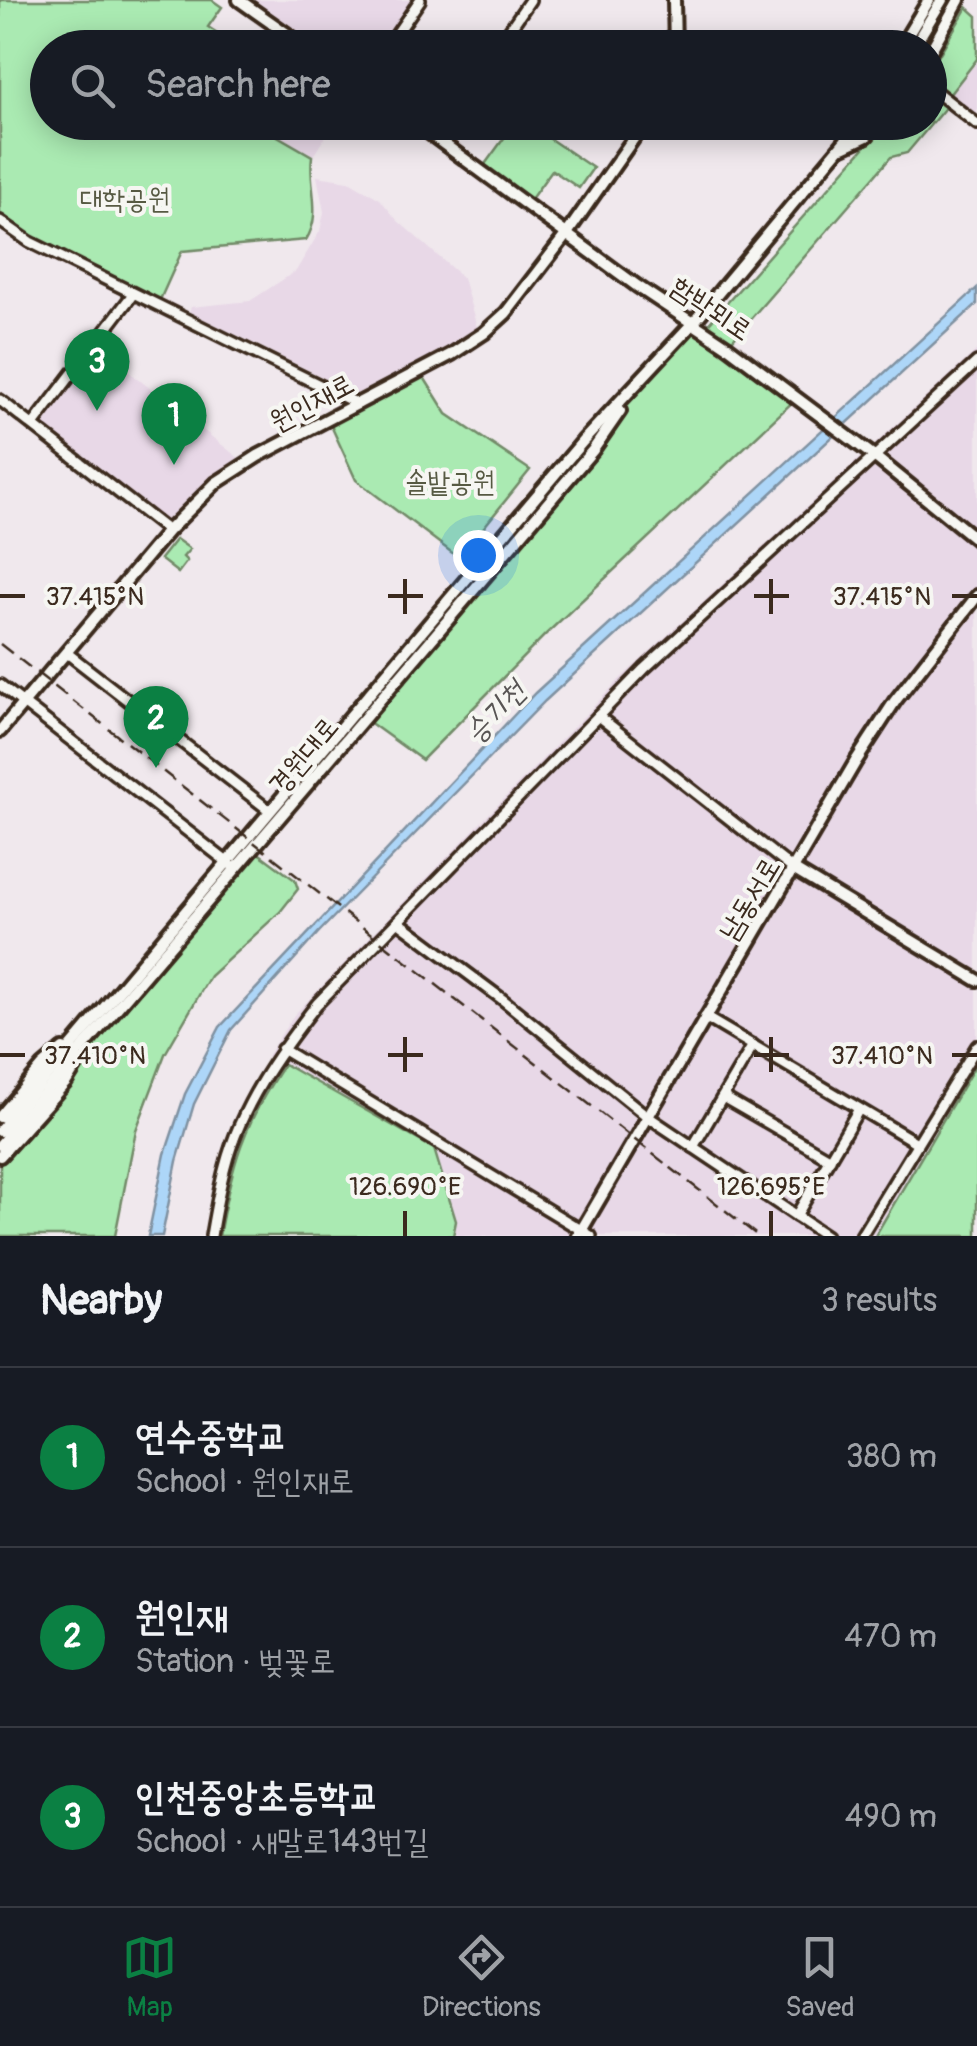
<!DOCTYPE html>
<html lang="en">
<head>
<meta charset="utf-8">
<style>
	body { margin:0; font-family:Pangolin,"Poor Story",sans-serif; background:#20242c; color:#f1f3f6 }
	.you { position:absolute; left:478px; top:555px; width:35px; height:35px; margin:-25px; border:8px solid #fff; border-radius:50%; background:#1a73e8; box-shadow:0 0 0 15px #1a73e833 }
	.badge { display:grid; place-items:center; width:65px; height:65px; border-radius:50%; background:#0b8043; color:#fff; font-size:32px; font-weight:700 }
	.pin { position:absolute; translate:-50% -82px; filter:drop-shadow(0 2px 5px #0008) }
	.pin::after { content:''; position:absolute; top:52px; width:35px; height:30px; background:inherit; clip-path:polygon(0 0,100% 0,50% 100%) }
	.list { margin:0; padding:0; list-style:none }
	h2 { display:flex; justify-content:space-between; align-items:center; height:130px; margin:0; padding:0 40px; font-size:42px }
	h2 small { font-size:32px; font-weight:400; color:#9ea1a6 }
	.list li { display:grid; grid-template-columns:65px 1fr auto; gap:30px; align-items:center; box-sizing:border-box; height:180px; padding:0 40px; border-top:2px solid #363941 }
	.list b { display:block; font-size:38px; white-space:nowrap }
	.list p { margin:0; font-size:32px; white-space:nowrap; color:#9ea1a6 }
	.list em { font-size:32px; font-style:normal; color:#9ea1a6 }
	.icon { flex:none; width:55px; height:55px; fill:none; stroke:currentColor; stroke-width:2; stroke-linecap:round; stroke-linejoin:round }
	.map { position:relative; flex:none; width:977px; height:1236px; overflow:hidden }
	.search { position:absolute; background:#171b24; box-shadow:0 5px 25px #0003; left:30px; right:30px; top:30px; height:110px; display:flex; align-items:center; gap:25px; box-sizing:border-box; padding:0 35px; border-radius:55px; color:#9ea1a6; font-size:38px }
	.sheet { height:670px; background:#171b24 }
	nav { display:flex; justify-content:space-around; align-items:center; box-sizing:border-box; height:140px; border-top:2px solid #363941; background:#171b24; font-size:28px; color:#9ea1a6 }
	nav a { display:grid; justify-items:center; gap:5px }
	nav .on { color:#0b8043 }
	.map>svg:first-child { display:block }
</style>
</head>
<body>
<div class="map">
<svg width="977" height="1236" viewBox="0 0 977 1236">
	<rect width="100%" height="100%" fill="#f0e8ed"/>
	<filter id="ink" filterUnits="userSpaceOnUse"><feTurbulence type="fractalNoise" baseFrequency=".01" numOctaves="2"/><feDisplacementMap in="SourceGraphic" scale="20" xChannelSelector="R" yChannelSelector="G"/><feConvolveMatrix kernelMatrix="1 2 1 2 8 2 1 2 1" color-interpolation-filters="sRGB"/></filter>
	<g filter="url(#ink)">
		<g fill="#e8d8e7">
			<polygon points="239,0 420,0 387,48 258,47 265,36 277,28"/>
			<polygon points="977,59 977,124 946,100"/>
			<polygon points="255,123 334,123 313,156"/>
			<polygon points="317,176 349,181 380,199 397,220 463,278 478,331 357,394 189,312 191,307 250,301 296,271 320,231 324,212"/>
			<polygon points="95,345 245,463 168,531 33,425"/>
			<polygon points="977,350 977,1236 453,1236 456,1221 434,1148 267,1056 294,1015 622,677"/>
		</g>
		<g fill="#aaeab2" stroke="#728a68" stroke-width="2.5">
			<path d="M0,0H212L222,7L208,27L239,47L48,48V122L255,123L312,156C308,186 323,213 306,240L182,251L159,302L32,238L0,215Z"/>
			<polygon points="967,7 977,16 977,59 946,99 949,103 907,153 891,157 727,346 704,329 886,123 930,122 930,70"/>
			<polygon points="525,122 593,168 579,188 552,170 531,199 483,167 515,123"/>
			<polygon points="693,323 797,398 545,635 422,760 365,719 593,450 635,389"/>
			<polygon points="420,371 447,414 530,470 459,558 356,480 328,419"/>
			<polygon points="176,539 190,549 183,557 187,561 178,573 160,559"/>
			<polygon points="257,852 295,880 298,889 280,912 210,976 165,1054 136,1130 115,1236 0,1236 0,1165 75,1077 91,1046"/>
			<polygon points="977,1062 977,1236 875,1236"/>
			<path d="M284,1064L434,1149L456,1221L453,1236H219C232,1164 243,1125 284,1064Z"/>
		</g>
		<polygon fill="#add6f8" stroke="#7f91a1" stroke-width="2.5" points="977,288 977,304 545,701 319,932 231,1030 194,1104 177,1161 162,1236 148,1236 165,1154 185,1094 220,1027 535,693"/>
		<g fill="none" stroke-linecap="round" stroke-linejoin="round">
			<defs>
				<g id="minor">
					<polyline points="387,48 420,0"/>
					<polyline points="497,48 530,0"/>
					<polyline points="930,87 977,124"/>
					<polyline points="434,136 444,122"/>
					<polyline points="0,221 30,242 358,404"/>
					<polyline points="0,400 168,531"/>
					<polyline points="33,425 133,294"/>
					<polyline points="67,653 269,810"/>
					<polyline points="0,685 231,865"/>
					<polyline points="598,716 793,869"/>
					<polyline points="399,922 502,999 647,1116 826,1236"/>
					<polyline points="705,1017 917,1143"/>
					<polyline points="282,1049 591,1236"/>
					<polyline points="723,1097 830,1159"/>
					<polyline points="693,1147 753,1045"/>
					<polyline points="796,1216 859,1109"/>
					<path d="M211,1236C215,1213 219,1189 225,1167C241,1105 278,1054 317,1004L644,669L977,362"/>
					<polyline points="861,1236 977,1046"/>
				</g>
				<g id="major">
					<polyline points="239,0 307,48"/>
					<polyline points="674,0 675,48"/>
					<polyline points="900,48 929,0"/>
					<polyline points="913,48 942,0"/>
					<polyline points="930,52 959,0"/>
					<polyline points="414,122 637,286 727,346 874,456 977,540"/>
					<polyline points="843,147 867,136 879,122"/>
					<polyline points="0,731 168,531 216,483 258,456 452,354 484,333 506,313 566,235 645,122"/>
					<polyline points="793,869 977,980"/>
					<polyline points="0,1117 43,1066 63,1049"/>
					<polyline points="0,1131 583,441 693,323 861,122"/>
					<polyline points="0,1145 593,450 620,411"/>
					<polyline points="0,1156 66,1082 79,1061"/>
					<polyline points="578,1236 856,761 895,701 977,596"/>
				</g>
			</defs>
			<use href="#minor" stroke="#3b2a1e" stroke-width="16"/>
			<use href="#major" stroke="#3b2a1e" stroke-width="18"/>
			<use href="#minor" stroke="#f6f6f2" stroke-width="9"/>
			<use href="#major" stroke="#f6f6f2" stroke-width="10"/>
			<polyline stroke="#3b2a1e" stroke-width="2.5" stroke-dasharray="15 8" stroke-linecap="butt" points="0,644 758,1236"/>
		</g>
	</g>
	<path fill="none" stroke="#3b2a1e" stroke-width="4" d="M405,579V614M771,579V614M0,596H25M388,596H423M754,596H789M952,596H977M405,1037V1072M771,1037V1072M0,1055H25M388,1055H423M754,1055H789M952,1055H977M405,1211V1236M771,1211V1236"/>
	<g text-anchor="middle" dominant-baseline="central" stroke-width="8" stroke-linejoin="round" paint-order="stroke">
		<g font-size="28" fill="#575a43" stroke="#f6f6f2">
			<text x="125" y="199">대학공원</text>
			<text x="450" y="482">솔밭공원</text>
		</g>
		<g font-size="28" fill="#3b2a1e" stroke="#f6f6f2">
			<text transform="translate(711 309) rotate(34)">함박뫼로</text>
			<text transform="translate(312 403) rotate(-28)">원인재로</text>
			<text transform="translate(304 756) rotate(-50)">경원대로</text>
			<text transform="translate(750 899) rotate(-59)">남동서로</text>
		</g>
		<g font-size="30" font-style="italic" fill="#585554" stroke="#f6f6f2">
			<text transform="translate(495 712) rotate(-46)">승기천</text>
		</g>
	</g>
	<g font-size="25" text-anchor="middle" fill="#3b2a1e" stroke="#f6f6f2" stroke-width="8" stroke-linejoin="round" paint-order="stroke">
		<text x="95" y="605">37.415°N</text>
		<text x="882" y="605">37.415°N</text>
		<text x="95" y="1064">37.410°N</text>
		<text x="882" y="1064">37.410°N</text>
		<text x="405" y="1195">126.690°E</text>
		<text x="771" y="1195">126.695°E</text>
	</g>
</svg>
<div class="you"></div>
<div class="pin badge" style="left:174px;top:465px">1</div>
<div class="pin badge" style="left:156px;top:768px">2</div>
<div class="pin badge" style="left:97px;top:411px">3</div>
<div class="search"><svg class="icon" aria-label="search" viewBox="0 0 24 24"><circle cx="10" cy="10" r="6"/><path d="M15 15l6 6"/></svg>Search here</div>
</div>
<section class="sheet">
<h2>Nearby<small>3 results</small></h2>
<ul class="list">
<li><span class="badge">1</span><div><b>연수중학교</b><p>School · 원인재로</p></div><em>380 m</em></li>
<li><span class="badge">2</span><div><b>원인재</b><p>Station · 벚꽃로</p></div><em>470 m</em></li>
<li><span class="badge">3</span><div><b>인천중앙초등학교</b><p>School · 새말로143번길</p></div><em>490 m</em></li>
</ul>
</section>
<nav>
<a class="on"><svg class="icon" aria-label="map" viewBox="0 0 24 24"><path d="M3 6l6-2 6 2 6-2v14l-6 2-6-2-6 2zM9 4v14M15 6v14"/></svg>Map</a>
<a><svg class="icon" aria-label="directions" viewBox="0 0 24 24"><path d="M12 3l9 9-9 9-9-9zM9 14v-3h6M13 9l2 2-2 2"/></svg>Directions</a>
<a><svg class="icon" aria-label="saved" viewBox="0 0 24 24"><path d="M7 4h10v16l-5-4-5 4z"/></svg>Saved</a>
</nav>
</body>
</html>
